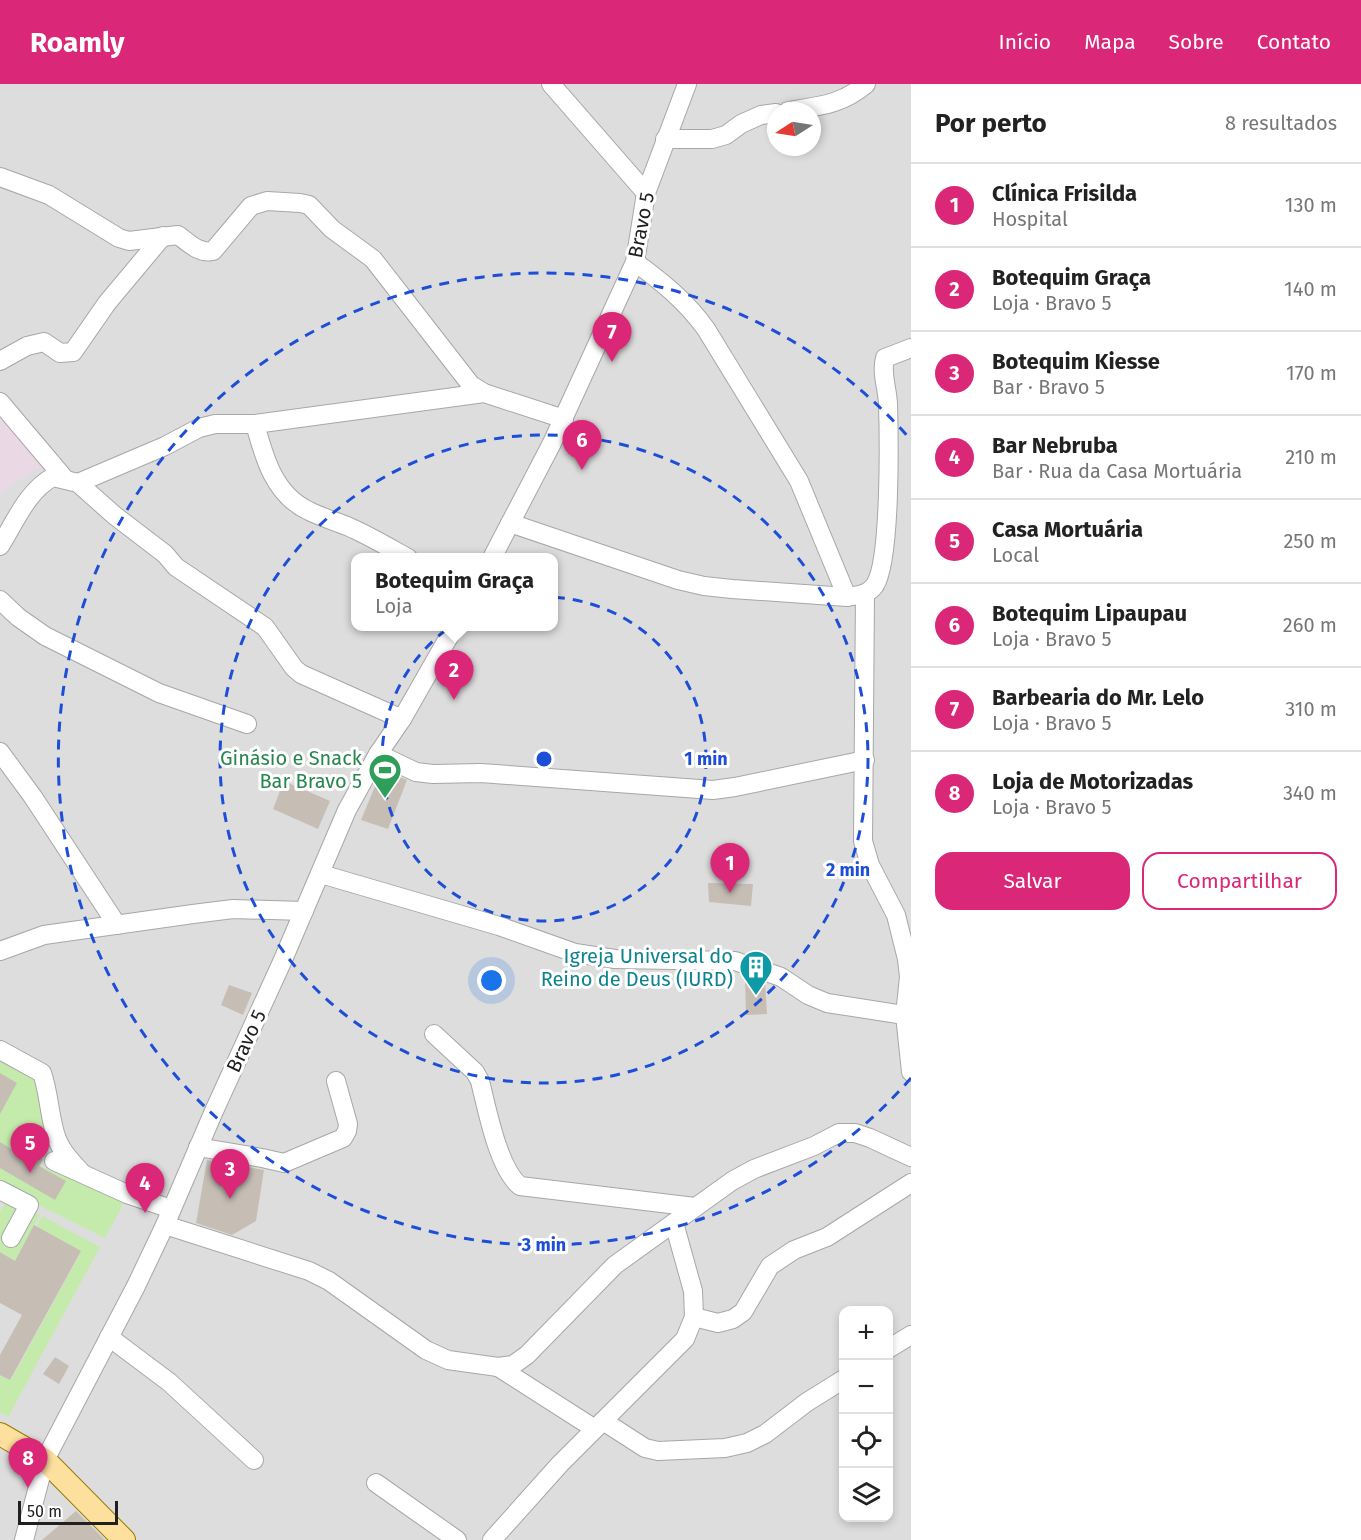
<!DOCTYPE html>
<html lang="pt">
<head>
<meta charset="utf-8">
<style>
	body { margin:0; font-family:"Fira Sans",sans-serif; background:#f6f6f6; color:#222 }
	.controls { position:absolute; right:18px; bottom:18px; display:grid; overflow:hidden; border-radius:12px; box-shadow:0 3px 9px #0003 }
	.controls button { width:54px; height:54px; display:grid; place-items:center; padding:0; border:0; border-bottom:2px solid #e0e0e0; background:#fff; color:#222; font:30px sans-serif }
	.compass { position:absolute; left:767px; top:18px; width:54px; height:54px; border-radius:50%; background:#fff; box-shadow:0 3px 9px #0003; rotate:258deg }
	.scale { position:absolute; left:18px; bottom:15px; width:100px; box-sizing:border-box; padding-left:6px; border:3px solid #202020; border-top:0; font-size:16px; line-height:21px; white-space:nowrap; color:#202020; -webkit-text-stroke:4px #fff; paint-order:stroke }
	.you { position:absolute; left:492px; top:897px; width:21px; height:21px; margin:-15px; border:4px solid #fff; border-radius:50%; background:#1a73e8; box-shadow:0 0 0 9px #1a73e833 }
	.badge { display:grid; place-items:center; width:39px; height:39px; border-radius:50%; background:#db2777; color:#fff; font-size:20px; font-weight:700 }
	.pin { position:absolute; translate:-50% -50px; filter:drop-shadow(0 2px 3px #0008) }
	.pin::after { content:''; position:absolute; top:32px; width:21px; height:18px; background:inherit; clip-path:polygon(0 0,100% 0,50% 100%) }
	.popup { position:absolute; left:351px; top:469px; width:207px; height:78px; box-sizing:border-box; display:grid; place-content:center; border-radius:12px; background:#fff; filter:drop-shadow(0 2px 4px #0005); font-size:20px; white-space:nowrap; color:#767676 }
	.popup b { font-size:22px; color:#222 }
	.popup::after { content:''; position:absolute; left:50%; top:100%; margin-left:-12px; border:12px solid transparent; border-top-color:#fff }
	.list { margin:0; padding:0; list-style:none }
	h2 { display:flex; justify-content:space-between; align-items:center; height:78px; margin:0; padding:0 24px; font-size:26px }
	h2 small { font-size:20px; font-weight:400; color:#767676 }
	.list li { display:grid; grid-template-columns:39px 1fr auto; gap:18px; align-items:center; box-sizing:border-box; height:84px; padding:0 24px; border-top:2px solid #e0e0e0 }
	.list b { display:block; font-size:22px; white-space:nowrap }
	.list p { margin:0; font-size:20px; white-space:nowrap; color:#767676 }
	.list em { font-size:20px; font-style:normal; color:#767676 }
	.actions { display:flex; gap:12px; padding:18px 24px }
	.actions a { flex:1; padding:14px 0; border:2px solid #db2777; border-radius:18px; text-align:center; font-size:21px; color:#db2777 }
	.actions .main { background:#db2777; color:#fff }
	.icon { flex:none; width:33px; height:33px; fill:none; stroke:currentColor; stroke-width:2; stroke-linecap:round; stroke-linejoin:round }
	.map { position:relative; flex:none; width:911px; height:1456px; overflow:hidden }
	header { display:flex; align-items:center; gap:36px; box-sizing:border-box; height:84px; padding:0 30px; background:#db2777; color:#fff }
	header strong { font-size:28px }
	nav { display:flex; gap:33px; margin-inline-start:auto; font-size:21px }
	main { display:flex }
	aside { flex:1; background:#fff }
	.map>svg:first-child { display:block }
</style>
</head>
<body>
<header>
<strong>Roamly</strong>
<nav><a>Início</a><a>Mapa</a><a>Sobre</a><a>Contato</a></nav>
</header>
<main>
<div class="map">
<svg width="911" height="1456" viewBox="0 0 911 1456">
	<rect width="100%" height="100%" fill="#f1eee6"/>
	<path fill="#dedddd" fill-rule="evenodd" d="M0,0H911V1456H0ZM776,27H812V63H776ZM355,474H553V542H355ZM844,1226H888V1434H844Z"/>
	<polygon fill="#ead8e4" points="0,332 41,382 0,409"/>
	<g fill="#c4ebac">
		<polygon points="0,973 37,995 48,1066 40,1082 126,1115 105,1154 0,1102"/>
		<polygon points="8,1114 40,1131 15,1177 0,1168 0,1128"/>
		<polygon points="42,1132 100,1163 8,1333 0,1328 0,1291 11,1296 81,1168 37,1143"/>
	</g>
	<g fill="#c6beb5">
		<polygon points="381,688 396,691 407,696 388,745 361,736"/>
		<polygon points="284,697 330,717 318,745 273,725"/>
		<polygon points="708,799 753,800 751,822 709,818"/>
		<polygon points="745,893 765,899 767,930 746,931"/>
		<polygon points="229,901 252,909 243,931 221,921"/>
		<polygon points="0,989 17,999 0,1030"/>
		<polygon points="0,1058 26,1074 30,1067 43,1075 39,1082 66,1097 55,1116 0,1084"/>
		<polygon points="207,1076 264,1086 256,1137 232,1151 196,1139"/>
		<polygon points="34,1141 81,1167 10,1296 0,1291 0,1271 22,1231 0,1219 0,1168 15,1177"/>
		<polygon points="55,1273 69,1282 59,1300 43,1290"/>
		<polygon points="76,1427 105,1456 42,1456"/>
	</g>
	<g fill="none" stroke-linecap="round" stroke-linejoin="round">
		<defs>
			<g id="minor">
				<polyline points="551,0 646,109"/>
				<path d="M788,27C819,22 841,21 866,0"/>
				<polyline points="665,55 712,55 726,51 741,40 761,31 776,29"/>
				<path d="M0,93L49,111L119,154L129,157L178,151C189,159 199,170 213,167L251,122L267,117L300,119L309,121L332,145L373,175L471,301L484,309L564,335"/>
				<path d="M635,178C662,198 686,217 706,245L799,397L847,513"/>
				<polyline points="0,277 27,262 44,258 60,269 73,268 107,219 163,152"/>
				<polyline points="0,318 65,395"/>
				<path d="M255,340C264,373 274,411 309,427C321,433 334,437 347,442C368,451 388,463 408,474"/>
				<polyline points="78,399 165,362 199,344 215,340 255,340 484,309"/>
				<path d="M510,439L678,496L704,502L732,505L847,513C858,511 868,511 875,501C891,476 889,353 888,319C887,303 881,289 885,274L911,264"/>
				<path d="M0,462C15,438 28,406 53,393L78,399L114,431L165,470L176,483L265,543L294,584L301,590L402,635"/>
				<polyline points="492,474 552,359 635,178 646,109 687,0"/>
				<polyline points="865,510 863,757 870,781 896,831 907,875 909,893 905,931 911,988"/>
				<polyline points="0,516 18,533 45,552 159,609 247,640"/>
				<polyline points="0,668 33,713 117,841"/>
				<polyline points="378,670 416,688 433,690 481,689 713,706 735,703 865,676"/>
				<polyline points="321,790 499,842 575,869 615,875 735,877 781,893 808,911 827,919 911,932"/>
				<polyline points="0,867 44,851 193,830 233,825 304,827"/>
				<path d="M434,950L475,988L480,997C487,1025 498,1084 520,1102L695,1123"/>
				<path d="M0,966L42,989C49,1009 49,1029 55,1049C59,1065 71,1077 81,1088"/>
				<polyline points="198,1063 262,1074 284,1079 343,1054 347,1047 348,1040 336,997"/>
				<polyline points="54,1077 127,1110 171,1125"/>
				<polyline points="0,1106 29,1121 11,1154"/>
				<polyline points="165,1141 309,1187 329,1197 426,1266 448,1276 498,1283 513,1281 527,1271 615,1181 732,1097 754,1085 814,1062 839,1049 855,1049 870,1054 911,1073"/>
				<polyline points="694,1233 718,1239 733,1235 743,1228 770,1182 794,1166 827,1153 911,1099"/>
				<polyline points="109,1253 169,1298 254,1376"/>
				<polyline points="888,1265 911,1251"/>
				<polyline points="498,1283 595,1345"/>
				<polyline points="603,1337 645,1364 658,1367 725,1364 747,1359 765,1350 807,1318 844,1295"/>
				<polyline points="376,1399 457,1456"/>
				<polyline points="24,1456 45,1376 136,1202 165,1141 214,1027 282,878 347,726 378,670 402,635 455,542"/>
				<polyline points="492,1456 560,1380 685,1255 694,1233 693,1207 674,1139"/>
			</g>
			<polyline id="major" points="0,1350 45,1376 124,1456"/>
		</defs>
		<use href="#minor" stroke="#a7a7a7" stroke-width="20"/>
		<use href="#major" stroke="#9c7900" stroke-width="24"/>
		<use href="#minor" stroke="#fff" stroke-width="18"/>
		<use href="#major" stroke="#fddf9e" stroke-width="22"/>
	</g>
	<g fill="none" stroke="#1d4ed8" stroke-width="3" stroke-dasharray="10 8">
		<circle cx="544" cy="675" r="162"/>
		<circle cx="544" cy="675" r="324"/>
		<path d="M911 994A486 486 0 1 1 911 356"/>
	</g>
	<defs>
		<symbol id="stadium-pin" viewBox="-11 -11 22 30"><path d="M0 17L-7.5 6A9.5 9.5 0 1 1 7.5 6Z" fill="#2e9e5b" stroke="#fff"/><path d="M0-5a6.5 5 0 1 0 0 10a6.5 5 0 1 0 0-10ZM-3.5-1.8h7v3.6h-7Z" fill="#fff"/></symbol>
		<symbol id="building-pin" viewBox="-11 -11 22 30"><path d="M0 17L-7.5 6A9.5 9.5 0 1 1 7.5 6Z" fill="#0f9aa8" stroke="#fff"/><path d="M-4-6H4V6H1V3H-1V6H-4ZM-2.5-4.3h1.7v1.8h-1.7ZM.8-4.3h1.7v1.8H.8ZM-2.5-1h1.7V.8h-1.7ZM.8-1h1.7V.8H.8Z" fill="#fff"/></symbol>
	</defs>
	<g fill-rule="evenodd">
		<use href="#stadium-pin" x="366" y="667" width="38" height="52"/>
		<use href="#building-pin" x="737" y="864" width="38" height="52"/>
	</g>
	<g text-anchor="middle" dominant-baseline="central" stroke-width="6" stroke-linejoin="round" paint-order="stroke">
		<g font-size="20" fill="#202020" stroke="#fff">
			<text transform="translate(641 141) rotate(-79)">Bravo 5</text>
			<text transform="translate(246 957) rotate(-65)">Bravo 5</text>
		</g>
		<g font-size="20" fill="#27864d" stroke="#fff" text-anchor="end">
			<text x="362" y="674">Ginásio e Snack<tspan x="362" dy="23">Bar Bravo 5</tspan></text>
		</g>
		<g font-size="20" fill="#0d838f" stroke="#fff" text-anchor="end">
			<text x="733" y="872">Igreja Universal do<tspan x="733" dy="23">Reino de Deus (IURD)</tspan></text>
		</g>
	</g>
	<circle cx="544" cy="675" r="9" fill="#1d4ed8" stroke="#fff" stroke-width="3"/>
	<g font-size="18" text-anchor="middle" font-weight="bold" fill="#1d4ed8" stroke="#fff" stroke-width="6" stroke-linejoin="round" paint-order="stroke">
		<text x="706" y="681">1 min</text>
		<text x="848" y="792">2 min</text>
		<text x="544" y="1167">3 min</text>
	</g>
</svg>
<div class="controls">
<button>+</button>
<button>−</button>
<button><svg class="icon" aria-label="locate" viewBox="0 0 24 24"><circle cx="12" cy="12" r="6"/><path d="M12 2v4M12 18v4M2 12h4M18 12h4"/></svg></button>
<button><svg class="icon" aria-label="layers" viewBox="0 0 24 24"><path d="M12 4l9 5-9 5-9-5zM3 14l9 5 9-5"/></svg></button>
</div>
<svg class="compass" viewBox="-18 -18 36 36"><path d="M0-13l5 13h-10z" fill="#e53935"/><path d="M0 13l5-13h-10z" fill="#767676"/></svg>
<div class="scale">50 m</div>
<div class="you"></div>
<div class="pin badge" style="left:730px;top:809px">1</div>
<div class="pin badge" style="left:454px;top:616px">2</div>
<div class="popup"><b>Botequim Graça</b>Loja</div>
<div class="pin badge" style="left:230px;top:1115px">3</div>
<div class="pin badge" style="left:145px;top:1129px">4</div>
<div class="pin badge" style="left:30px;top:1089px">5</div>
<div class="pin badge" style="left:582px;top:386px">6</div>
<div class="pin badge" style="left:612px;top:278px">7</div>
<div class="pin badge" style="left:28px;top:1404px">8</div>
</div>
<aside>
<h2>Por perto<small>8 resultados</small></h2>
<ul class="list">
<li><span class="badge">1</span><div><b>Clínica Frisilda</b><p>Hospital</p></div><em>130 m</em></li>
<li><span class="badge">2</span><div><b>Botequim Graça</b><p>Loja · Bravo 5</p></div><em>140 m</em></li>
<li><span class="badge">3</span><div><b>Botequim Kiesse</b><p>Bar · Bravo 5</p></div><em>170 m</em></li>
<li><span class="badge">4</span><div><b>Bar Nebruba</b><p>Bar · Rua da Casa Mortuária</p></div><em>210 m</em></li>
<li><span class="badge">5</span><div><b>Casa Mortuária</b><p>Local</p></div><em>250 m</em></li>
<li><span class="badge">6</span><div><b>Botequim Lipaupau</b><p>Loja · Bravo 5</p></div><em>260 m</em></li>
<li><span class="badge">7</span><div><b>Barbearia do Mr. Lelo</b><p>Loja · Bravo 5</p></div><em>310 m</em></li>
<li><span class="badge">8</span><div><b>Loja de Motorizadas</b><p>Loja · Bravo 5</p></div><em>340 m</em></li>
</ul>
<div class="actions"><a class="main">Salvar</a><a>Compartilhar</a></div>
</aside>
</main>
</body>
</html>
